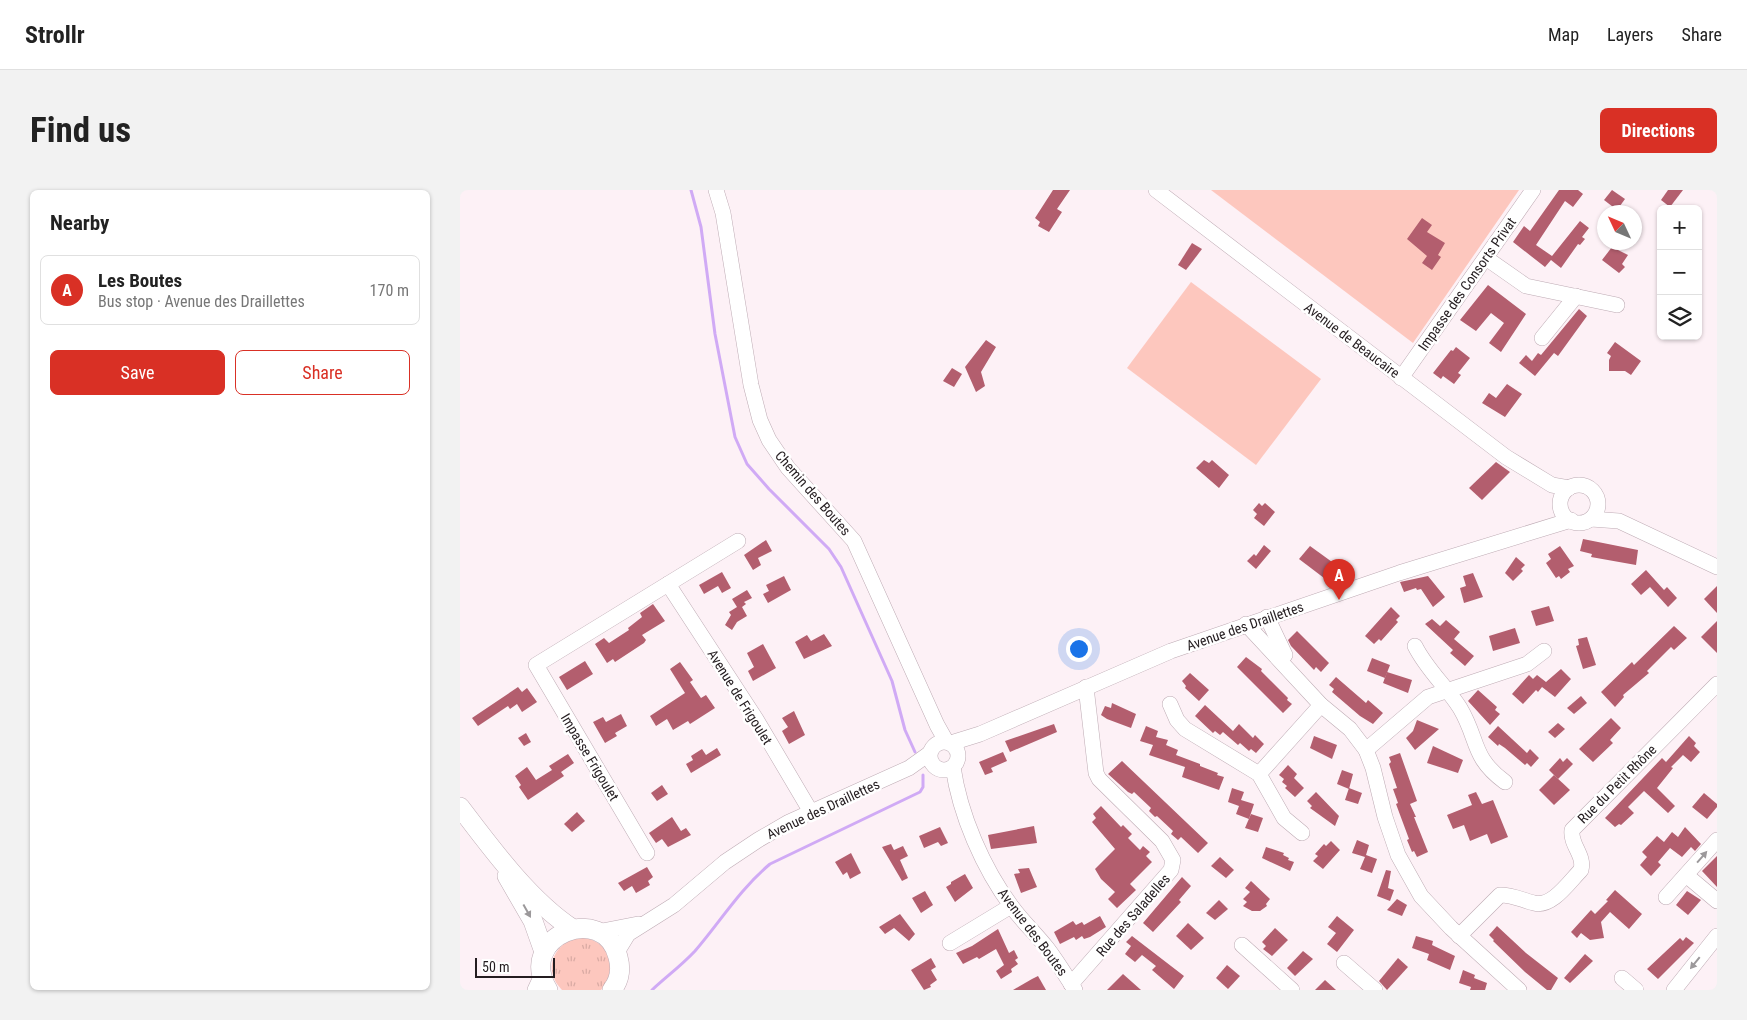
<!DOCTYPE html>
<html lang="en">
<head>
<meta charset="utf-8">
<style>
	body { margin:0; font-family:"Roboto Condensed",sans-serif; background:#f2f2f2; color:#222 }
	.controls { position:absolute; right:15px; top:15px; display:grid; overflow:hidden; border-radius:8px; box-shadow:0 1px 4px #0004 }
	.controls button { width:45px; height:45px; display:grid; place-items:center; padding:0; border:0; border-bottom:1px solid #e0e0e0; background:#fff; color:#222; font:25px sans-serif }
	.compass { position:absolute; left:1137px; top:15px; width:45px; height:45px; border-radius:50%; background:#fff; box-shadow:0 1px 4px #0004; rotate:314deg }
	.scale { position:absolute; left:15px; bottom:12px; width:80px; box-sizing:border-box; padding-left:5px; border:2px solid #241d20; border-top:0; font-size:14px; line-height:18px; white-space:nowrap; color:#241d20; -webkit-text-stroke:4px #fff; paint-order:stroke }
	.you { position:absolute; left:618px; top:458px; width:18px; height:18px; margin:-12px; border:4px solid #fff; border-radius:50%; background:#1a73e8; box-shadow:0 0 0 8px #1a73e833 }
	.badge { display:grid; place-items:center; width:32px; height:32px; border-radius:50%; background:#d93025; color:#fff; font-size:16px; font-weight:700 }
	.pin { position:absolute; translate:-50% -41px; filter:drop-shadow(0 1px 2px #0008) }
	.pin::after { content:''; position:absolute; top:26px; width:18px; height:15px; background:inherit; clip-path:polygon(0 0,100% 0,50% 100%) }
	.list { margin:0; padding:0; list-style:none }
	h2 { display:flex; justify-content:space-between; align-items:center; height:65px; margin:0; padding:0 20px; font-size:21px }
	h2 small { font-size:16px; font-weight:400; color:#767676 }
	.list li { display:grid; grid-template-columns:32px 1fr auto; gap:15px; align-items:center; box-sizing:border-box; height:70px; margin:0 10px 10px; padding:0 10px; border:1px solid #e0e0e0; border-radius:8px }
	.list b { display:block; font-size:19px; white-space:nowrap }
	.list p { margin:0; font-size:16px; white-space:nowrap; color:#767676 }
	.list em { font-size:16px; font-style:normal; color:#767676 }
	.actions { display:flex; gap:10px; padding:15px 20px }
	.actions a { flex:1; padding:11px 0; border:1px solid #d93025; border-radius:8px; text-align:center; font-size:18px; color:#d93025 }
	.actions .main { background:#d93025; color:#fff }
	.icon { flex:none; width:28px; height:28px; fill:none; stroke:currentColor; stroke-width:2; stroke-linecap:round; stroke-linejoin:round }
	.map { position:relative; flex:none; width:1257px; height:800px; overflow:hidden; border-radius:8px }
	header { display:flex; align-items:center; gap:30px; box-sizing:border-box; height:70px; padding:0 25px; background:#fff; border-bottom:1px solid #e0e0e0 }
	header strong { font-size:24px }
	nav { display:flex; gap:28px; margin-inline-start:auto; font-size:18px }
	.intro { display:flex; align-items:center; justify-content:space-between; box-sizing:border-box; height:120px; padding:0 30px }
	h1 { margin:0; font-size:35px }
	.button { padding:12px 22px; border-radius:8px; background:#d93025; color:#fff; font-size:18px; font-weight:700 }
	main { display:flex; gap:30px; padding:0 30px }
	aside { flex:1; background:#fff; border-radius:8px; box-shadow:0 1px 4px #0004 }
	.map>svg:first-child { display:block }
</style>
</head>
<body>
<header>
<strong>Strollr</strong>
<nav><a>Map</a><a>Layers</a><a>Share</a></nav>
</header>
<div class="intro"><h1>Find us</h1><a class="button">Directions</a></div>
<main>
<aside>
<h2>Nearby<small></small></h2>
<ul class="list">
<li><span class="badge">A</span><div><b>Les Boutes</b><p>Bus stop · Avenue des Draillettes</p></div><em>170 m</em></li>
</ul>
<div class="actions"><a class="main">Save</a><a>Share</a></div>
</aside>
<div class="map">
<svg width="1257" height="800" viewBox="0 0 1257 800">
	<defs>
		<pattern id="grass-tufts" width="24" height="20" patternUnits="userSpaceOnUse" patternTransform="scale(1.25)"><rect width="24" height="20" fill="#fdc7be"/><path d="M3 7l-1-3M5 7V3M7 7l1-3M15 17l-1-3M17 17v-4M19 17l1-3" fill="none" stroke="#d9aaa3"/></pattern>
	</defs>
	<rect width="100%" height="100%" fill="#fdf1f6"/>
	<path fill="url(#grass-tufts)" d="M116,747C148,747 161,776 141,800H102C83,781 92,756 116,747Z"/>
	<g fill="#fdc7be">
		<polygon points="751,0 1059,0 953,153"/>
		<polygon points="731,92 861,189 796,275 667,178"/>
	</g>
	<g fill="none" stroke-linecap="round" stroke-linejoin="round">
		<g stroke="#d0aaf5" stroke-width="3">
			<polyline points="231,0 241,37 255,144 275,247 287,274 309,299 369,359 381,377 432,491 445,540 455,562"/>
			<path d="M192,800C206,787 222,775 235,761C260,732 280,699 310,674L460,602L463,597V585"/>
		</g>
	</g>
	<g fill="#b35e6e">
		<polygon points="593,0 610,0 597,19 602,22 589,42 578,36 580,32 575,28"/>
		<polygon points="1099,0 1118,0 1123,4 1113,17 1105,11 1076,55 1092,66 1120,31 1129,38 1122,47 1125,49 1120,55 1118,54 1101,78 1091,70 1085,77 1053,52 1064,36 1070,41"/>
		<polygon points="1152,0 1165,9 1157,20 1144,10"/>
		<polygon points="1208,0 1223,0 1210,17 1201,10"/>
		<polygon points="962,28 972,35 967,42 985,53 978,65 981,67 972,80 962,73 967,66 947,49"/>
		<polygon points="732,53 742,59 726,80 718,75"/>
		<polygon points="1152,57 1168,65 1162,74 1165,77 1159,83 1142,70"/>
		<polygon points="1028,95 1066,124 1041,162 1029,153 1044,133 1031,123 1016,141 1000,130"/>
		<polygon points="1119,119 1127,126 1098,166 1094,163 1075,186 1059,173 1066,165 1072,171 1078,163 1081,165"/>
		<polygon points="526,150 536,157 521,182 525,196 516,202 505,177"/>
		<polygon points="1155,152 1181,171 1171,185 1165,181 1149,181 1149,170 1151,166 1147,163"/>
		<polygon points="996,157 1010,168 998,183 1001,185 994,194 983,186 981,189 973,183 991,160 993,161"/>
		<polygon points="492,178 502,184 494,197 483,191"/>
		<polygon points="1047,194 1062,204 1045,227 1022,213 1029,203 1036,208"/>
		<polygon points="744,270 749,273 752,270 769,285 759,298 736,278"/>
		<polygon points="1036,272 1050,282 1022,310 1009,298"/>
		<polygon points="799,313 802,316 805,313 815,322 804,336 794,328 797,324 793,320"/>
		<polygon points="1123,349 1178,360 1176,375 1131,367 1132,364 1120,361"/>
		<polygon points="306,350 312,361 298,368 301,375 293,380 284,365"/>
		<polygon points="804,355 811,361 796,379 787,371 794,364 796,366"/>
		<polygon points="850,356 879,377 868,391 839,369"/>
		<polygon points="1100,356 1114,376 1108,379 1110,382 1101,389 1099,386 1096,388 1086,373 1091,369 1088,364"/>
		<polygon points="1056,367 1065,375 1061,379 1063,381 1053,391 1045,383"/>
		<polygon points="1186,380 1204,400 1207,397 1217,408 1208,417 1190,397 1181,405 1171,394"/>
		<polygon points="262,382 271,398 262,403 258,396 244,404 239,395"/>
		<polygon points="1013,383 1023,407 1004,413 1000,398 1006,396 1003,386"/>
		<polygon points="324,386 331,400 308,413 303,404 309,401 306,395"/>
		<polygon points="968,386 985,407 973,417 961,399 957,400 956,398 944,402 940,392"/>
		<polygon points="1257,396 1257,423 1244,409"/>
		<polygon points="287,400 292,408 284,412 286,414 282,417 287,426 277,432 272,440 265,435 271,425 269,422 277,417 272,409"/>
		<polygon points="193,414 205,431 182,445 186,450 184,453 155,472 153,469 147,473 135,454 144,448 149,453 169,440 168,438 182,427 180,423"/>
		<polygon points="1089,416 1094,431 1076,436 1071,421"/>
		<polygon points="931,417 940,426 936,430 938,432 921,451 919,449 914,454 905,446"/>
		<polygon points="972,429 980,436 986,430 1000,442 994,449 1014,466 1005,476 990,463 993,460 965,434"/>
		<polygon points="1257,431 1257,463 1241,447"/>
		<polygon points="1214,436 1227,448 1214,460 1211,457 1187,481 1189,483 1163,505 1164,507 1155,517 1141,502 1172,472 1174,475"/>
		<polygon points="1055,438 1060,453 1033,461 1029,446"/>
		<polygon points="837,441 869,473 861,482 856,477 854,480 831,456 828,450"/>
		<polygon points="364,444 372,456 344,469 335,452 347,445 351,451"/>
		<polygon points="1127,447 1136,475 1123,479 1116,456 1119,455 1118,449"/>
		<polygon points="303,454 316,478 293,491 288,481 294,477 287,463"/>
		<polygon points="786,467 802,479 801,481 828,508 827,510 832,514 823,523 777,477"/>
		<polygon points="912,468 930,475 925,488 907,481"/>
		<polygon points="125,471 133,484 107,500 99,487"/>
		<polygon points="220,472 233,490 230,492 241,508 246,505 255,518 230,534 228,531 213,540 207,529 196,536 190,526 225,503 210,479"/>
		<polygon points="1101,479 1111,489 1095,507 1082,497 1078,502 1076,500 1063,514 1052,504 1069,485 1073,489 1077,485 1086,492"/>
		<polygon points="927,482 952,490 948,503 923,493"/>
		<polygon points="730,483 749,500 739,511 725,498 726,496 722,491"/>
		<polygon points="876,487 906,513 908,510 923,523 913,534 900,526 872,502 874,499 869,495"/>
		<polygon points="58,497 62,502 67,498 77,512 62,522 57,514 50,519 48,516 18,536 12,528"/>
		<polygon points="1018,500 1037,517 1035,520 1040,524 1030,535 1008,511"/>
		<polygon points="1121,506 1127,513 1114,524 1107,518"/>
		<polygon points="652,513 676,524 671,538 647,529 641,525 645,516 651,518"/>
		<polygon points="745,515 773,541 779,534 793,548 795,545 804,554 796,563 791,559 789,561 780,553 778,555 763,542 760,545 755,541 753,543 735,526"/>
		<polygon points="334,521 345,545 329,554 322,541 328,537 322,528"/>
		<polygon points="161,524 167,536 155,543 157,546 145,553 133,532 143,527 146,532"/>
		<polygon points="1151,528 1161,538 1150,550 1153,553 1133,572 1119,559"/>
		<polygon points="957,530 979,539 955,560 946,548 953,541"/>
		<polygon points="1098,533 1105,539 1095,548 1088,542"/>
		<polygon points="594,534 597,542 550,562 545,551"/>
		<polygon points="686,536 698,541 696,547 708,550 706,555 718,560 716,565 740,574 740,576 758,583 757,585 764,587 759,600 722,587 725,577 689,565 693,555 680,551"/>
		<polygon points="1038,536 1067,563 1070,559 1079,568 1071,577 1067,573 1065,575 1045,558 1039,554 1038,556 1028,547"/>
		<polygon points="66,543 71,552 64,556 58,548"/>
		<polygon points="854,546 877,555 872,569 850,558"/>
		<polygon points="1229,546 1236,553 1234,556 1240,562 1231,572 1223,565 1211,577 1213,578 1197,598 1215,616 1208,623 1184,601 1168,617 1174,623 1161,635 1159,634 1155,637 1145,628 1202,568 1206,572"/>
		<polygon points="973,556 1003,570 998,583 967,573"/>
		<polygon points="257,558 261,565 231,583 226,574 233,570 231,566 242,559 246,565"/>
		<polygon points="543,562 547,571 531,578 533,582 525,585 519,572"/>
		<polygon points="940,563 957,611 950,614 956,627 954,627 968,662 957,667 954,661 952,662 947,650 949,649 936,614 938,613 933,599 937,598 929,574 931,572 929,567"/>
		<polygon points="108,564 114,573 101,582 104,586 68,610 59,597 61,595 55,586 67,577 76,590 92,580 89,576"/>
		<polygon points="1100,568 1103,572 1107,568 1113,574 1098,589 1089,580"/>
		<polygon points="662,571 748,653 738,663 721,647 718,650 711,644 713,641 697,626 695,627 689,621 691,618 674,602 672,604 668,602 648,584"/>
		<polygon points="828,575 837,584 834,588 844,598 835,607 825,598 827,596 822,592 824,589 819,585"/>
		<polygon points="882,580 893,584 889,599 877,594"/>
		<polygon points="1094,585 1110,600 1094,615 1079,600"/>
		<polygon points="202,595 208,604 197,611 191,603"/>
		<polygon points="772,598 784,602 781,610 794,614 789,629 776,624 779,616 768,612"/>
		<polygon points="889,598 902,603 898,614 885,610"/>
		<polygon points="856,602 879,626 875,636 850,618 852,616 847,611"/>
		<polygon points="1016,602 1022,614 1033,610 1048,647 1031,654 1027,644 1010,651 1004,635 993,639 987,625 1012,615 1008,605"/>
		<polygon points="1244,603 1257,614 1257,617 1247,629 1232,617"/>
		<polygon points="641,616 661,637 663,635 672,644 668,648 680,660 683,656 690,662 686,666 692,672 670,694 676,700 657,718 648,709 655,702 641,689 635,679 655,659 632,632 636,628 633,624"/>
		<polygon points="117,622 125,631 112,642 104,634"/>
		<polygon points="791,624 803,628 798,642 785,638"/>
		<polygon points="212,627 221,641 226,638 231,645 208,657 202,649 196,653 189,643"/>
		<polygon points="574,636 577,653 531,659 528,645"/>
		<polygon points="480,637 488,653 481,656 478,652 464,658 459,646"/>
		<polygon points="1225,637 1241,654 1235,661 1231,657 1222,667 1210,658 1198,672 1201,675 1191,686 1180,675 1187,667 1182,662 1197,646 1204,652 1212,642 1218,647"/>
		<polygon points="897,650 909,655 906,665 917,669 912,683 900,679 905,667 892,663"/>
		<polygon points="871,651 880,660 863,679 853,671 858,666 855,664 864,654 866,656"/>
		<polygon points="431,654 434,660 443,656 448,666 440,670 448,688 442,691 422,657"/>
		<polygon points="806,657 824,663 823,665 829,668 828,670 834,672 830,681 802,668"/>
		<polygon points="391,663 401,683 390,689 387,682 383,685 375,672"/>
		<polygon points="1257,666 1257,697 1242,681"/>
		<polygon points="760,667 774,680 766,688 751,676"/>
		<polygon points="187,677 193,687 188,691 190,695 176,703 172,696 164,701 158,693"/>
		<polygon points="569,678 577,697 561,703 554,684 560,683 558,679"/>
		<polygon points="926,680 931,681 928,698 934,700 930,711 917,706"/>
		<polygon points="505,684 513,698 495,712 486,697 491,694 491,692"/>
		<polygon points="722,687 731,696 719,710 721,712 693,742 683,733"/>
		<polygon points="791,691 810,709 806,714 807,716 800,721 792,721 783,716 787,712 783,709 790,702 785,698"/>
		<polygon points="1155,700 1182,724 1169,739 1150,722 1141,732 1144,748 1130,750 1121,743 1117,748 1111,742 1131,720 1135,724 1148,711 1146,710"/>
		<polygon points="465,701 473,715 461,723 452,708"/>
		<polygon points="1227,701 1241,710 1228,725 1216,715"/>
		<polygon points="937,709 947,715 942,726 927,720"/>
		<polygon points="759,710 768,719 755,730 746,723"/>
		<polygon points="440,724 455,744 449,751 434,738 425,744 419,737"/>
		<polygon points="640,726 646,737 630,747 624,749 622,746 616,750 614,747 600,754 594,742 613,731 616,735 622,732 624,735"/>
		<polygon points="877,726 894,740 877,762 867,754 876,743 868,737"/>
		<polygon points="728,733 744,748 731,760 716,746"/>
		<polygon points="1037,736 1066,763 1098,788 1091,800 1087,800 1065,782 1033,751 1034,750 1029,745"/>
		<polygon points="815,738 828,750 812,766 803,759 806,756 802,752"/>
		<polygon points="538,739 549,763 554,760 558,768 555,770 558,774 551,779 552,782 541,789 536,781 544,775 536,759 519,769 517,767 503,774 496,763 512,756"/>
		<polygon points="672,746 724,786 714,799 692,780 696,776 682,765 675,772 665,764 671,756 666,752"/>
		<polygon points="956,746 973,751 972,755 995,766 990,780 967,770 969,764 952,758"/>
		<polygon points="1226,747 1234,753 1198,789 1187,779 1220,748 1223,751"/>
		<polygon points="843,761 853,769 835,786 827,778"/>
		<polygon points="1125,764 1133,771 1110,793 1104,788"/>
		<polygon points="471,768 476,777 471,780 477,790 470,795 471,797 464,800 451,780"/>
		<polygon points="938,768 948,777 927,800 919,791"/>
		<polygon points="767,775 780,786 768,799 756,788"/>
		<polygon points="1003,780 1015,785 1014,788 1027,793 1025,800 1010,800 1011,797 999,793"/>
		<polygon points="663,784 681,800 647,800"/>
		<polygon points="578,786 586,800 553,800 572,789"/>
		<polygon points="865,790 876,800 855,800"/>
	</g>
	<g fill="none" stroke-linecap="round" stroke-linejoin="round">
		<defs>
			<g id="minor">
				<polyline points="256,0 263,23 291,195 300,230 309,250 328,278 394,351 477,535 486,551"/>
				<polyline points="696,0 1046,267 1092,295 1109,298"/>
				<polyline points="1026,68 1066,96 1157,115"/>
				<polyline points="1082,148 1116,106"/>
				<polyline points="941,188 1073,0"/>
				<circle cx="1119" cy="314" r="19"/>
				<polyline points="1131,329 1159,331 1257,377"/>
				<polyline points="208,394 296,529 351,622"/>
				<polyline points="807,427 825,465"/>
				<polyline points="786,434 861,515 890,539 906,560 913,578 925,627 938,665 961,706 991,738 1059,800"/>
				<path d="M955,456C967,480 986,496 1000,518C1019,550 1011,567 1045,592"/>
				<polyline points="710,514 717,530 725,539 799,584 824,628 842,643"/>
				<circle cx="484" cy="566" r="14"/>
				<polyline points="491,553 520,544 711,461 939,383 1111,330"/>
				<polyline points="906,560 968,507 1067,474 1084,461"/>
				<path d="M493,577C500,625 523,678 552,717C563,732 576,744 587,758C597,771 606,786 615,800"/>
				<polyline points="799,584 861,515"/>
				<polyline points="187,663 76,475 278,351"/>
				<polyline points="1226,685 1257,711"/>
				<polyline points="1206,707 1257,650"/>
				<polyline points="137,742 178,734"/>
				<path d="M999,746L1040,705C1053,705 1062,710 1074,713C1092,718 1109,692 1121,680C1125,665 1110,655 1112,640L1257,494"/>
				<polyline points="490,753 551,716"/>
				<polyline points="782,755 832,800"/>
				<polyline points="157,762 168,744 214,715 265,672 298,650 329,632 449,578 470,563"/>
				<polyline points="884,773 915,800"/>
				<polyline points="1162,788 1176,800"/>
				<polyline points="611,794 711,680 713,670 702,651 639,589 636,583 626,497"/>
				<polyline points="75,800 82,785"/>
				<polyline points="1214,800 1257,746"/>
			</g>
			<g id="major">
				<path d="M0,617C31,658 70,711 113,739"/>
				<polyline points="47,686 73,731 84,762"/>
				<path d="M88,800C55,746 144,711 158,767C161,778 160,790 152,800"/>
			</g>
		</defs>
		<use href="#minor" stroke="#beabb4" stroke-width="16"/>
		<use href="#major" stroke="#beabb4" stroke-width="20"/>
		<use href="#minor" stroke="#fff" stroke-width="15"/>
		<use href="#major" stroke="#fff" stroke-width="19"/>
	</g>
	<defs><path id="oneway-solid" d="M-6-.8H1V-3.2L6.5 0L1 3.2V.8H-6Z" transform="scale(1.25)"/></defs>
	<g fill="#9c999b">
		<use href="#oneway-solid" transform="translate(1242 667) rotate(-49)"/>
		<use href="#oneway-solid" transform="translate(67 721) rotate(61)"/>
		<use href="#oneway-solid" transform="translate(1235 773) rotate(129)"/>
	</g>
	<g text-anchor="middle" dominant-baseline="central" stroke-width="5" stroke-linejoin="round" paint-order="stroke">
		<g font-size="14" fill="#241d20" stroke="#fff">
			<text transform="translate(1007 94) rotate(-55)">Impasse des Consorts Privat</text>
			<text transform="translate(892 150) rotate(37)">Avenue de Beaucaire</text>
			<text transform="translate(353 303) rotate(49)">Chemin des Boutes</text>
			<text transform="translate(785 436) rotate(-19)">Avenue des Draillettes</text>
			<text transform="translate(280 507) rotate(58)">Avenue de Frigoulet</text>
			<text transform="translate(130 567) rotate(59)">Impasse Frigoulet</text>
			<text transform="translate(1157 594) rotate(-45)">Rue du Petit Rhône</text>
			<text transform="translate(363 619) rotate(-25)">Avenue des Draillettes</text>
			<text transform="translate(673 725) rotate(-49)">Rue des Saladelles</text>
			<text transform="translate(573 742) rotate(53)">Avenue des Boutes</text>
		</g>
	</g>
</svg>
<div class="controls">
<button>+</button>
<button>−</button>
<button><svg class="icon" aria-label="layers" viewBox="0 0 24 24"><path d="M12 4l9 5-9 5-9-5zM3 14l9 5 9-5"/></svg></button>
</div>
<svg class="compass" viewBox="-18 -18 36 36"><path d="M0-13l5 13h-10z" fill="#e53935"/><path d="M0 13l5-13h-10z" fill="#767676"/></svg>
<div class="scale">50 m</div>
<div class="you"></div>
<div class="pin badge" style="left:879px;top:410px">A</div>
</div>
</main>
</body>
</html>
